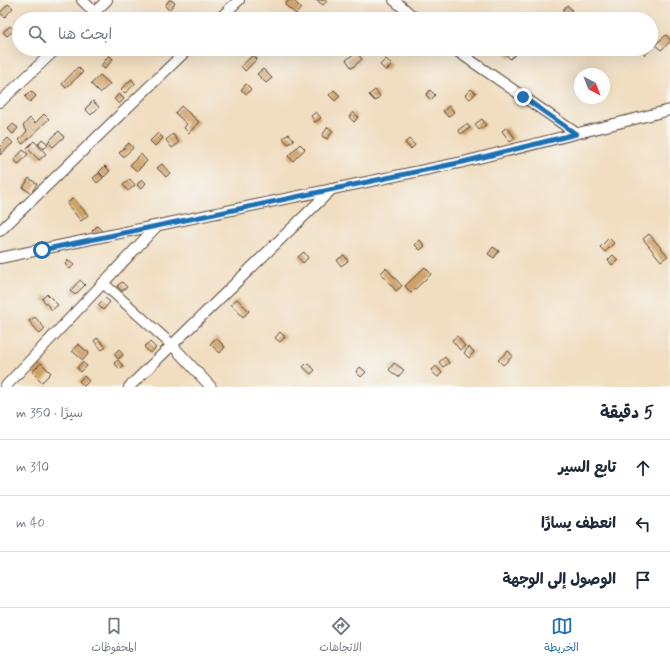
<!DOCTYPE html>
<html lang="ar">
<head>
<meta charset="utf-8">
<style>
	body { margin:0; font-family:Mynerve,"Playpen Sans Arabic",sans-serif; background:#f6f6f7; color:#1f2937; direction:rtl }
	.compass { position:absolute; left:574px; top:68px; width:36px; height:36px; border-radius:50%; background:#fff; box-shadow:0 4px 16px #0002; rotate:138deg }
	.stop { position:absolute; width:12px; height:12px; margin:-9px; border:3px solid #1f6fb2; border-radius:50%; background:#fff }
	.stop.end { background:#1f6fb2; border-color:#fff; box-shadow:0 1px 4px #0008 }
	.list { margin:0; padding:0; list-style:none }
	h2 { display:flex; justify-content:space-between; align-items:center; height:52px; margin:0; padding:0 16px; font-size:17px }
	h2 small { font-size:13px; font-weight:400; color:#747a83 }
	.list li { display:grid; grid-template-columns:26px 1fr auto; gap:12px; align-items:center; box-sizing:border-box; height:56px; padding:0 16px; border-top:1px solid #e0e1e3 }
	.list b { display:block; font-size:15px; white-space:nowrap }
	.list em { font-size:13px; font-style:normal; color:#747a83 }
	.icon { flex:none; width:22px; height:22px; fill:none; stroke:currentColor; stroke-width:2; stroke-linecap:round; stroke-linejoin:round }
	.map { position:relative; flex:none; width:670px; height:387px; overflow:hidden; direction:ltr }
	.search { position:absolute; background:#fff; box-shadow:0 4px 16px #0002; left:12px; right:12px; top:12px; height:44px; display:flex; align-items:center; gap:10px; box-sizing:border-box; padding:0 14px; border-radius:22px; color:#747a83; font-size:15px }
	.sheet { height:220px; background:#fff }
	nav { display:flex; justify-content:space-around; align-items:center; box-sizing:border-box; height:56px; border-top:1px solid #e0e1e3; background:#fff; font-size:11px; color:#747a83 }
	nav a { display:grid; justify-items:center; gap:2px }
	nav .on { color:#1f6fb2 }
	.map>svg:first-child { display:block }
</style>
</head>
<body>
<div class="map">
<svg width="670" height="387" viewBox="0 0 670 387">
	<rect width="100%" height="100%" fill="#f6f6f2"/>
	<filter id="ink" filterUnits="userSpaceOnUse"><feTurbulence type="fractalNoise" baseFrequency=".025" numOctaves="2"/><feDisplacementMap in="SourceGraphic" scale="8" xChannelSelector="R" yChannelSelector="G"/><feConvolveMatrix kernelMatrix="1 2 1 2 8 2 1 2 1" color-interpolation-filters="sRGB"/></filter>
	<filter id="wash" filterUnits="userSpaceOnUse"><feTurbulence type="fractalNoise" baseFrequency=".012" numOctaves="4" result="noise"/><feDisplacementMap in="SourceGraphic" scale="16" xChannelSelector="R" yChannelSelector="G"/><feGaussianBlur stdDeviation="0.9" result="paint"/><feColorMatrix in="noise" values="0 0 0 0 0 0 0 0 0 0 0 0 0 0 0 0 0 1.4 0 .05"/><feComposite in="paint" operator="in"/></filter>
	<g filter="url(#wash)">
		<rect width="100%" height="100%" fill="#f1ddbf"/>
		<g id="blocks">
			<g fill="#cfa269">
				<polygon points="169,0 171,0 175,3 169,10 165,6"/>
				<polygon points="289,0 293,0 301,8 296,14 285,5"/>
				<polygon points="316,0 326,0 327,1 323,5"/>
				<polygon points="8,4 13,8 5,17 0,13"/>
				<polygon points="567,5 572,10 567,15 563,10"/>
				<polygon points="471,14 477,19 467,19"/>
				<polygon points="10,26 14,30 7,36 3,32"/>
				<polygon points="666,35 670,39 670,42 661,50 655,45"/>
				<polygon points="651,41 655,45 651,49"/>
				<polygon points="509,49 511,49 516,54 510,59 505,53"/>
				<polygon points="641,49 651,49 645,55 640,50"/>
				<polygon points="356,52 362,59 352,68 346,60"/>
				<polygon points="109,55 113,59 105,69 101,66"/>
				<polygon points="253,55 257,59 245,71 241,66"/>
				<polygon points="386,59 392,65 386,71 380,65"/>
				<polygon points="78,67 83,72 66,88 62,84"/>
				<polygon points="263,69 272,78 266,83 257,74"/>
				<polygon points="100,75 110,84 100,93 91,84"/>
				<polygon points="132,79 135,84 125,93 121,89"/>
				<polygon points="246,84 251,89 247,94 241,90"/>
				<polygon points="471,89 476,93 470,99 465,95"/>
				<polygon points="334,90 340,96 335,101 329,95"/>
				<polygon points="375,90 380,96 375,101 369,95"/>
				<polygon points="430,90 435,95 431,100 426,95"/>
				<polygon points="31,91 36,96 30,102 25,97"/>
				<polygon points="119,94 124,99 119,104 114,99"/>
				<polygon points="93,101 99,107 91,115 85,109"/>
				<polygon points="181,106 199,122 189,133 184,128 187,124 175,113"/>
				<polygon points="449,106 454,112 448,117 443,111"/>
				<polygon points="316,112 321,118 315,122 311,116"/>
				<polygon points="353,112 358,117 354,122 349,117"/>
				<polygon points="44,114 49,119 23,144 19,140 27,131 23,126 30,118 35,123"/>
				<polygon points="482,119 486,125 479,130 475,124"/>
				<polygon points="13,124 18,128 13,134 8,129"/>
				<polygon points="467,124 470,128 461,134 458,130"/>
				<polygon points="328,127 333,131 327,139 322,136"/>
				<polygon points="507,127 515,138 510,142 502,131"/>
				<polygon points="59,131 64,137 53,147 48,142"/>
				<polygon points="158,133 163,138 155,146 150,141"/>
				<polygon points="173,134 179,143 172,148 166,140"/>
				<polygon points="289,134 294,140 288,144 283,138"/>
				<polygon points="8,138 13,143 0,155 0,146"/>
				<polygon points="42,139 48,144 44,149 38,144"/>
				<polygon points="409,139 415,145 411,149 405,143"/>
				<polygon points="34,141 46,154 39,160 27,148"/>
				<polygon points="129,143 133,148 123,157 119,153"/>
				<polygon points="300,144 305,149 293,161 288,156"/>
				<polygon points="23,150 28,154 19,164 14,160"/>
				<polygon points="141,154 147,161 137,171 130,165"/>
				<polygon points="162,164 170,173 166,177 157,168"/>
				<polygon points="105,166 110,171 104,177 99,172"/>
				<polygon points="99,173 103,178 97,183 93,178"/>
				<polygon points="29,178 37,184 31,193 23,188"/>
				<polygon points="130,179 135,185 128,191 123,185"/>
				<polygon points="142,179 146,183 141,189 137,185"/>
				<polygon points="73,198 88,215 81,221 67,204"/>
				<polygon points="97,226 102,231 96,236 92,231"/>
				<polygon points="649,234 668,256 661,261 643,239"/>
				<polygon points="609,238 614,243 605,252 600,247"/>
				<polygon points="420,240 425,246 420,250 415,245"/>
				<polygon points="493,247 499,251 494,258 488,254"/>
				<polygon points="304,252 308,258 303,263 298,257"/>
				<polygon points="344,255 348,261 341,266 337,260"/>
				<polygon points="613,255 618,260 612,265 608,260"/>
				<polygon points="68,260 74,265 70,269 65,264"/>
				<polygon points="425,267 431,274 411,293 405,286"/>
				<polygon points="386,268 402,286 396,291 381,273"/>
				<polygon points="80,280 85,285 75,295 70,291"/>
				<polygon points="122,282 127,287 122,291 117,286"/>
				<polygon points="47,294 58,305 52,310 42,299"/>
				<polygon points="105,298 110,302 103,310 98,305"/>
				<polygon points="237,299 249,311 243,317 231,304"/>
				<polygon points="35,317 45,329 40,334 29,321"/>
				<polygon points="280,332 285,337 280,342 275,338"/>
				<polygon points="457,336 465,346 460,350 452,340"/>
				<polygon points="97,338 106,347 102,350 94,341"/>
				<polygon points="216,338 225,347 220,353 210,344"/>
				<polygon points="150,342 156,348 150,353 144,347"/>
				<polygon points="78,344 89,353 83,360 72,351"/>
				<polygon points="469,347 474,352 469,358 464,353"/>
				<polygon points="119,349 123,355 118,359 114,354"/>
				<polygon points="508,351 513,356 503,365 498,360"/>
				<polygon points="445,357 449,363 443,367 439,362"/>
				<polygon points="118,360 123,366 120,369 114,363"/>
				<polygon points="82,362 87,366 81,372 77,368"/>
				<polygon points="41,363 51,373 42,382 32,372"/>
				<polygon points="307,363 315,370 311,374 303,367"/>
				<polygon points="394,363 404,370 398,377 389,370"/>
				<polygon points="436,366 442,373 438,377 431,371"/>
				<polygon points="360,367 366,372 361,377 356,372"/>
				<polygon points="84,376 89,381 84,386 79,381"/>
			</g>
		</g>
	</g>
	<g filter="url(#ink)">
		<use href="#blocks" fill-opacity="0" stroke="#564536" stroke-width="1"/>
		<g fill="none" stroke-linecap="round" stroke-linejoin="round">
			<defs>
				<g id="minor">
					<polyline points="82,0 95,13"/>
					<polyline points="394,0 416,19"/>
					<polyline points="88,19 107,0"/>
					<polyline points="219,19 239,0"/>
					<polyline points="454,49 576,133"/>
					<polyline points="0,102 56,49"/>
					<polyline points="0,231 188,49"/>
					<polyline points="0,258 463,162 670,110"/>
					<polyline points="103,283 172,345 211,387"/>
					<polyline points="5,387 157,226"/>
					<polyline points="129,387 332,189"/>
				</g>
			</defs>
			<use href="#minor" stroke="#564536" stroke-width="12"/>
			<use href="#minor" stroke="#fff" stroke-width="10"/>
		</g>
	</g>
	<g fill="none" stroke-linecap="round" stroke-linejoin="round" filter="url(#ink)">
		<polyline stroke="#1f6fb2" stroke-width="5" points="42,250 463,162 576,134 523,97"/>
	</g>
</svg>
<svg class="compass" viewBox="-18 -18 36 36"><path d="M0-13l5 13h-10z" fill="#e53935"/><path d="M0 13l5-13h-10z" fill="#747a83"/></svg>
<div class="stop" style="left:42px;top:250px"></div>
<div class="stop end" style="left:523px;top:97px"></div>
<div class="search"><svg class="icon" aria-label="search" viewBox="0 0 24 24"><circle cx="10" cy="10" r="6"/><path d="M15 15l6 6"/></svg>ابحث هنا</div>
</div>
<section class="sheet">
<h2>5 دقيقة<small>سيرًا · 350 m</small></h2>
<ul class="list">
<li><svg class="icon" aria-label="ahead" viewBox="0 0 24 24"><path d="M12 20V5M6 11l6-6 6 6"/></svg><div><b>تابع السير</b></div><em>310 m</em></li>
<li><svg class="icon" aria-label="left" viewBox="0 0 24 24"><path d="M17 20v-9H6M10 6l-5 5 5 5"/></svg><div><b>انعطف يسارًا</b></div><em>40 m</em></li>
<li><svg class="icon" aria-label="arrive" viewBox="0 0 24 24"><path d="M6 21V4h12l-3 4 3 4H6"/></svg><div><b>الوصول إلى الوجهة</b></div></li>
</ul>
</section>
<nav>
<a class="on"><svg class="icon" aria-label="map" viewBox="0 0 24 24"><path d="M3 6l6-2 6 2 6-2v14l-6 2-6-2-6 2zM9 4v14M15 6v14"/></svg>الخريطة</a>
<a><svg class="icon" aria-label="directions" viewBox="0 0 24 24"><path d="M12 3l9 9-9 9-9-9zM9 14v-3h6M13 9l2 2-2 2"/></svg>الاتجاهات</a>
<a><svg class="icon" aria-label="saved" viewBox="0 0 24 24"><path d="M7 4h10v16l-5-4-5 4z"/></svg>المحفوظات</a>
</nav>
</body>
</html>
